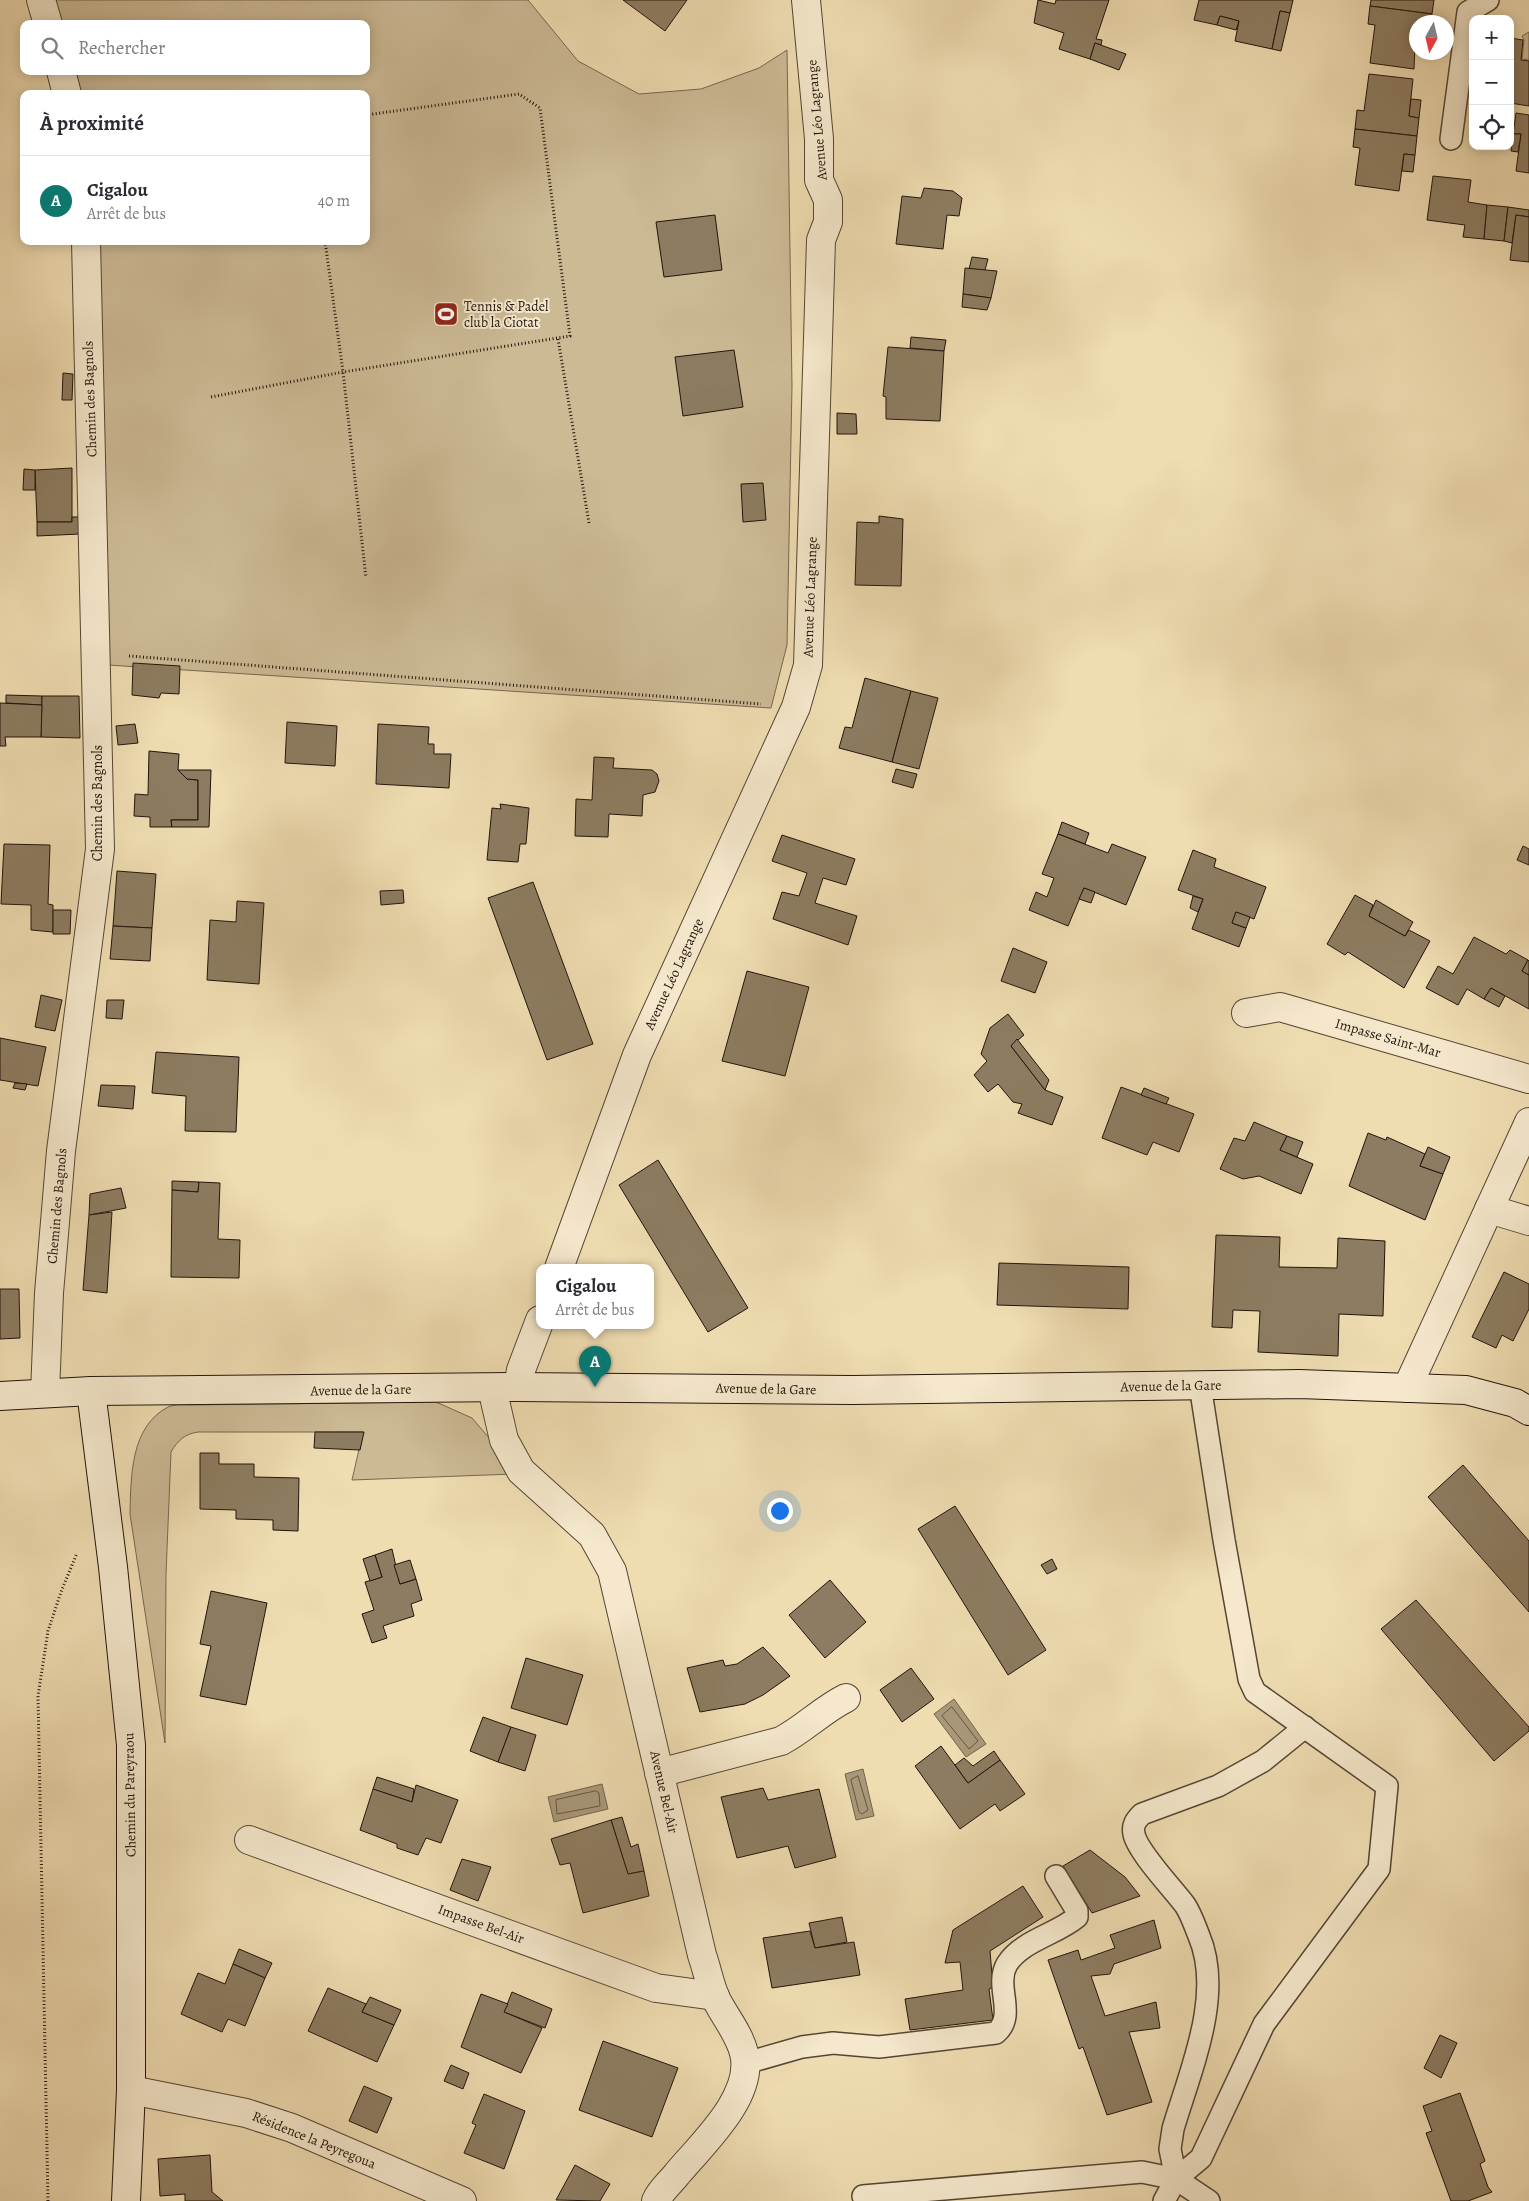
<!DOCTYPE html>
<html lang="fr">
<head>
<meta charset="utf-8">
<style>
	body { margin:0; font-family:Alegreya,serif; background:#f2f2f3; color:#2b2b33 }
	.controls { position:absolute; right:15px; top:15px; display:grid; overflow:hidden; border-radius:10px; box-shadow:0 2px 12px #0003 }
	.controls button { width:45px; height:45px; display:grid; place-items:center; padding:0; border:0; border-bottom:1px solid #e1e1e2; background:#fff; color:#2b2b33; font:25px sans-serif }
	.compass { position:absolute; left:1409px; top:15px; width:45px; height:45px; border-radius:50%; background:#fff; box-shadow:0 2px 12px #0003; rotate:188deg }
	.you { position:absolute; left:779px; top:1510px; width:18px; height:18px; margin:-12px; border:4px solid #fff; border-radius:50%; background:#1a73e8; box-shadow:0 0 0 8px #1a73e833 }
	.badge { display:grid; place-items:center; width:32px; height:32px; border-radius:50%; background:#0f766e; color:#fff; font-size:16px; font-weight:700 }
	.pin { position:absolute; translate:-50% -41px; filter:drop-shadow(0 1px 2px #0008) }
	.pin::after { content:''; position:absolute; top:26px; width:18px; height:15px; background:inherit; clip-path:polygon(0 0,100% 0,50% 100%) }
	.popup { position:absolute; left:536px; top:1264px; width:118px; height:65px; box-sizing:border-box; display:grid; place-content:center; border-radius:10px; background:#fff; filter:drop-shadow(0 1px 4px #0005); font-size:16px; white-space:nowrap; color:#7c7c81 }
	.popup b { font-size:19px; color:#2b2b33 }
	.popup::after { content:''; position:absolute; left:50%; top:100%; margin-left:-10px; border:10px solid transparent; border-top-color:#fff }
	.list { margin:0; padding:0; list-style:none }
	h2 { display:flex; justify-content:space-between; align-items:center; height:65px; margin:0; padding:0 20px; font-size:21px }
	h2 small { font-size:16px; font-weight:400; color:#7c7c81 }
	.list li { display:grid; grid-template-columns:32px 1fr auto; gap:15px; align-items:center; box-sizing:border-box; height:90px; padding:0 20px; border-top:1px solid #e1e1e2 }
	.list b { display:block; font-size:19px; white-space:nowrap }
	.list p { margin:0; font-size:16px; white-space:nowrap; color:#7c7c81 }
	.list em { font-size:16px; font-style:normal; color:#7c7c81 }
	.icon { flex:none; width:28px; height:28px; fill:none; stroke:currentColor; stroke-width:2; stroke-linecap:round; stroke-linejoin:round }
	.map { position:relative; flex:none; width:1529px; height:2201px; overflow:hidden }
	.search { position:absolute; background:#fff; box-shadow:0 2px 12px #0003; left:20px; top:20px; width:350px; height:55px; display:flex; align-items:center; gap:12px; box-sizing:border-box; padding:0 18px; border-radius:10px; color:#7c7c81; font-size:19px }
	.panel { position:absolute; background:#fff; box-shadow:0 2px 12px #0003; left:20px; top:90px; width:350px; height:155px; border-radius:10px }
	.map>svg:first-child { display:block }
</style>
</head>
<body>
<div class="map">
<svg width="1529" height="2201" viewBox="0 0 1529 2201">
	<rect width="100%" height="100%" fill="#efdcb1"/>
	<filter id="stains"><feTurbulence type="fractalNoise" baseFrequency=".004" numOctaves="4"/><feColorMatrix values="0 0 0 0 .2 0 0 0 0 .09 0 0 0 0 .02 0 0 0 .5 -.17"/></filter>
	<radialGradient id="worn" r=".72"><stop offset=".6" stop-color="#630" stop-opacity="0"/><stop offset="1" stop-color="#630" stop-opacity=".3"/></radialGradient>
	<g fill="#ccba95" stroke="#776750">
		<polygon points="53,0 528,0 578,61 639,94 701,89 759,68 787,50 792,386 787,645 771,708 108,665 99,241 366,241 366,94 79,94 73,71 366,71 366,24 60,24"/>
		<polygon points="1529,32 1529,60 1522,59 1524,40 1522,36"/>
		<path d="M436,1402L472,1418L514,1467V1474L352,1480L363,1432H198C185,1434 178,1440 171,1452L166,1574L165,1743L130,1514C131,1477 130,1427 168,1407C174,1404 185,1405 191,1405Z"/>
	</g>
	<g fill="#a99879" stroke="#73634d">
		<polygon points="954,1699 986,1744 966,1757 934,1714"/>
		<polygon points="863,1769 874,1816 856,1820 845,1774"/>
		<polygon points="602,1784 608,1809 554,1822 548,1797"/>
	</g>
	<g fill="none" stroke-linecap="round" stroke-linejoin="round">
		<g stroke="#665642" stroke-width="1">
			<polygon points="952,1707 978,1741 969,1749 942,1716"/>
			<polygon points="858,1776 868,1810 862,1814 859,1812 851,1780"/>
			<polygon points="596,1791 599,1793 600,1806 557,1814 556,1800"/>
		</g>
	</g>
	<g fill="#8d7c61" stroke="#22140b">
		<polygon points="623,0 687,0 665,31"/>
		<polygon points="1038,0 1055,4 1056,0 1109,0 1096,39 1102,40 1101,45 1095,43 1090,59 1059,49 1064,33 1034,23"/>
		<polygon points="1199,0 1293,0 1290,13 1280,11 1272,49 1235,41 1239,21 1220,16 1217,25 1194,20"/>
		<polygon points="1371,0 1434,0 1432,14 1370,6"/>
		<polygon points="1370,6 1432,14 1431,22 1416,22 1414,69 1370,63 1375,25 1368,24"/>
		<polygon points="1280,11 1290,13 1281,51 1272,49"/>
		<polygon points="1220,16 1239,21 1236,30 1217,25"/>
		<polygon points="1510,38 1523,40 1521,60 1529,61 1529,106 1510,103"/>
		<polygon points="1095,43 1126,54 1119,70 1090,59"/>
		<polygon points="1369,74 1413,79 1409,116 1419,118 1417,136 1355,129 1357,110 1364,111"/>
		<polygon points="1411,99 1421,100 1419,118 1409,116"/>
		<polygon points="1516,113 1529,115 1529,173 1516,171 1521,134 1513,134"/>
		<polygon points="1355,129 1417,136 1415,155 1404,154 1399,191 1355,185 1360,148 1353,147"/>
		<polygon points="1513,134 1521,134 1518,152 1511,151"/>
		<polygon points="1404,154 1415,155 1413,172 1402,171"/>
		<polygon points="1433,176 1471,180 1468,202 1487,205 1484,239 1463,237 1465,225 1427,220"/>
		<polygon points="924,188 953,191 962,198 959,216 947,215 943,249 896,244 902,196 921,198"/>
		<polygon points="1487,205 1508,207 1504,241 1484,239"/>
		<polygon points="1508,207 1529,210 1529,217 1516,215 1512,243 1504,241"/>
		<polygon points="715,215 722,270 664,277 656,222"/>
		<polygon points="1516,215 1529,217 1529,262 1510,260"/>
		<polygon points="972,257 988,259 985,270 969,269"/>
		<polygon points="965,268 997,271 991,298 963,294"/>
		<polygon points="963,294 991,298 987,310 962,307"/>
		<polygon points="911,337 946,340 944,351 910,348"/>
		<polygon points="888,347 944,351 940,421 886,419 886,397 883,396"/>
		<polygon points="734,350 743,407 683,416 675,357"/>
		<polygon points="63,373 73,374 72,400 62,400"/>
		<polygon points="837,413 856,414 857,434 837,434"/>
		<polygon points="72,468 72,522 37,522 35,470"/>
		<polygon points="24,469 35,470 35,490 23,490"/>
		<polygon points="763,483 766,520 743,522 741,484"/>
		<polygon points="879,516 903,519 901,586 855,585 857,522 879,523"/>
		<polygon points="72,517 82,517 80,534 37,536 37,522 72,522"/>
		<polygon points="133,663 180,666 179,694 161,693 159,698 132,695"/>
		<polygon points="865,678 911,691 892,762 839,748 845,727 852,728"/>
		<polygon points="911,691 938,698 919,769 892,762"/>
		<polygon points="6,695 42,696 42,705 6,703"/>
		<polygon points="42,696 79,696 80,738 41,737"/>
		<polygon points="0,703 42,705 41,737 5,737 6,746 0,746"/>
		<polygon points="287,722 337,726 335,766 285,763"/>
		<polygon points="135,724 138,743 118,745 116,726"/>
		<polygon points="378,724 429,727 428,744 434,744 434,754 451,754 449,788 376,784"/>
		<polygon points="149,751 179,754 178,770 187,779 198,780 198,820 171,820 172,827 150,827 150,817 134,816 135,794 148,795"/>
		<polygon points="594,757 614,758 613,768 652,770 657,774 659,781 655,792 643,795 642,816 609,814 608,837 575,836 576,799 592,800"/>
		<polygon points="896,769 917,774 913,788 892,782"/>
		<polygon points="178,770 211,770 209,827 172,827 171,820 198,820 198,780 187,779"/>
		<polygon points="500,804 529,808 526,844 520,844 518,862 487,860 492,808 501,809"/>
		<polygon points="1062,822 1089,833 1085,844 1058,834"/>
		<polygon points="1058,834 1108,853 1112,844 1146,857 1126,905 1084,888 1068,926 1029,910 1036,892 1047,897 1054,878 1042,874"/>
		<polygon points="782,835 855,859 846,885 823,878 815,903 857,916 848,945 773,919 782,892 799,896 807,873 772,861"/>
		<polygon points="4,844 50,845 48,904 53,905 53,932 31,930 31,905 1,904"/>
		<polygon points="1523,846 1529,849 1529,865 1517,860"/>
		<polygon points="1193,850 1216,859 1214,867 1266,887 1254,919 1236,912 1232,923 1246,928 1239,947 1192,929 1203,899 1178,890"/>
		<polygon points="117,871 156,874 152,928 113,926"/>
		<polygon points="533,882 593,1044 547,1060 488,898"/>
		<polygon points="1084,888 1095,892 1091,903 1079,899"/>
		<polygon points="403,890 404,903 381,905 380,891"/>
		<polygon points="1355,895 1373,905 1369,916 1405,936 1409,930 1430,941 1404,988 1348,952 1345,955 1327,944"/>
		<polygon points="1193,896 1203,899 1198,912 1190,908"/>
		<polygon points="1376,900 1413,922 1405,936 1369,916"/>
		<polygon points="237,901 264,903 259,984 207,980 210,920 236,922"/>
		<polygon points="53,910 71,910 70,934 53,934"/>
		<polygon points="1236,912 1250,917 1246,928 1232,923"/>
		<polygon points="113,926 152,928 150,961 110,959"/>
		<polygon points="1474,937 1506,954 1510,950 1528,960 1522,971 1529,975 1529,1009 1491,988 1484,999 1467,989 1458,1005 1426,988 1438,966 1453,974"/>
		<polygon points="1013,948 1047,962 1035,993 1001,981"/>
		<polygon points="1528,960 1529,961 1529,975 1522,971"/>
		<polygon points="747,971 809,987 785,1076 722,1061"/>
		<polygon points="1491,988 1505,996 1499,1007 1484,999"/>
		<polygon points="41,995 62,1000 55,1031 35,1027"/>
		<polygon points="107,1000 124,1000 122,1019 106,1018"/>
		<polygon points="1008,1014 1024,1035 1011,1046 1045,1090 1063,1097 1052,1125 1018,1113 1022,1104 1013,1102 998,1084 988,1092 974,1075 987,1061 981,1054 990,1028"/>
		<polygon points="0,1038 46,1047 38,1086 0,1080"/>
		<polygon points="1017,1039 1049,1080 1045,1090 1011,1046"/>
		<polygon points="156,1052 239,1057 236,1132 185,1131 186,1096 152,1093"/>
		<polygon points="15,1083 27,1084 25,1090 13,1088"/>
		<polygon points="101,1085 135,1086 133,1109 98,1106"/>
		<polygon points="1121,1087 1194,1114 1179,1152 1153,1142 1147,1155 1102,1138"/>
		<polygon points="1144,1088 1169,1098 1166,1104 1141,1095"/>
		<polygon points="1254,1122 1287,1136 1280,1150 1313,1164 1301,1194 1259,1176 1243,1179 1220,1169 1234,1138 1245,1141"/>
		<polygon points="1368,1133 1386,1140 1387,1137 1425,1154 1420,1166 1443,1174 1425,1220 1349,1186"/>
		<polygon points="1287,1136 1303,1142 1297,1157 1280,1150"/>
		<polygon points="1428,1147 1450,1157 1443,1174 1420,1166"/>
		<polygon points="658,1160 748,1308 708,1332 619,1185"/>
		<polygon points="172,1181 199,1182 198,1192 172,1190"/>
		<polygon points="199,1182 220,1183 218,1239 240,1240 239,1278 171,1277 172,1190 198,1192"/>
		<polygon points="121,1188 126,1208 89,1215 90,1194"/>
		<polygon points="112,1212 107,1293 83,1290 89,1215"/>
		<polygon points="1216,1235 1280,1237 1279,1267 1337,1268 1338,1238 1385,1241 1383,1316 1339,1314 1338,1356 1258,1352 1260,1311 1233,1310 1232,1328 1212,1327"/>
		<polygon points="999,1263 1129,1267 1128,1309 997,1305"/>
		<polygon points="1504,1272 1529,1284 1529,1309 1513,1341 1502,1335 1496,1348 1472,1337"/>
		<polygon points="0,1289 19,1289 20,1338 0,1339"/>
		<polygon points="315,1432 364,1432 360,1450 314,1448"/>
		<polygon points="200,1453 219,1453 219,1464 254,1464 254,1477 299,1478 298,1531 273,1530 273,1520 236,1519 236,1510 200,1509"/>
		<polygon points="1463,1465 1529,1541 1529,1612 1428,1497"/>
		<polygon points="955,1506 1046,1650 1008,1675 918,1529"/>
		<polygon points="392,1549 400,1584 416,1579 422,1600 411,1604 414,1616 383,1626 387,1638 372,1643 362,1614 374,1610 365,1582 382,1577 375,1555"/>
		<polygon points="375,1555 382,1577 370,1581 363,1559"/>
		<polygon points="1052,1559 1057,1569 1047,1574 1041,1565"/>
		<polygon points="410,1560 416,1579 400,1584 394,1565"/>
		<polygon points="830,1580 866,1622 825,1658 789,1615"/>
		<polygon points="211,1591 267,1603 246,1705 200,1696 211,1646 200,1644"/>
		<polygon points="1416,1600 1529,1727 1529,1731 1494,1761 1381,1629"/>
		<polygon points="763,1647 790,1676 763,1695 745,1704 700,1712 687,1668 723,1660 725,1666 737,1664"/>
		<polygon points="526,1658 583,1675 567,1725 511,1708"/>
		<polygon points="911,1668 934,1699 902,1722 880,1690"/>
		<polygon points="483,1717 511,1727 498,1762 470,1751"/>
		<polygon points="511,1727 536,1735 525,1771 498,1762"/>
		<polygon points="941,1746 968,1783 1000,1760 1025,1794 1000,1811 995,1804 960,1829 915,1766"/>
		<polygon points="994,1751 1000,1760 968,1783 955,1765 964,1758 973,1766"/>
		<polygon points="377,1777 414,1789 412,1802 373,1789"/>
		<polygon points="416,1785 458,1800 441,1843 426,1838 418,1855 397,1848 397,1844 360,1830 373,1789 412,1802"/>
		<polygon points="763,1788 768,1800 819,1789 836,1857 795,1868 788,1846 737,1858 721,1797"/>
		<polygon points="622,1817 631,1847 638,1844 644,1871 628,1874 611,1820"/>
		<polygon points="611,1820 628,1874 644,1871 649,1896 583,1913 570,1863 560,1865 551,1839"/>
		<polygon points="1090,1850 1125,1877 1140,1896 1092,1913 1063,1866"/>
		<polygon points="462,1859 491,1867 478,1901 450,1890"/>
		<polygon points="1023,1886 1043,1917 990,1951 993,1987 989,1989 993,2020 910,2030 905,1999 963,1990 960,1962 945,1963 953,1930"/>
		<polygon points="842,1917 847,1942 815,1948 809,1923"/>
		<polygon points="1154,1920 1161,1948 1114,1964 1110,1974 1091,1976 1105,2016 1156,2002 1160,2028 1129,2032 1152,2102 1107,2115 1083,2047 1079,2049 1048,1960 1078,1950 1081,1960 1115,1948 1110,1935"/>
		<polygon points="810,1931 815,1948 854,1942 860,1975 772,1988 763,1938"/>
		<polygon points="239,1949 272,1963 265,1978 233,1964"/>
		<polygon points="233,1964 265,1978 245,2026 228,2019 222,2032 181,2014 198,1973 225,1984"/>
		<polygon points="328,1988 366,2004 362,2012 394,2025 377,2062 308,2031"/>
		<polygon points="512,1992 552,2009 545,2028 504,2012"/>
		<polygon points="481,1994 508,2004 504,2012 542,2028 521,2073 461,2047"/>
		<polygon points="370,1997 401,2010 394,2025 362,2012"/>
		<polygon points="1440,2035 1457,2043 1441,2078 1424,2068"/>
		<polygon points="603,2041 678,2068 652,2137 579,2110"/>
		<polygon points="451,2065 469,2073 463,2089 444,2081"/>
		<polygon points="364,2086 392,2098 377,2133 349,2121"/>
		<polygon points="1460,2093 1485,2161 1480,2164 1488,2187 1492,2192 1468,2201 1451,2201 1426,2133 1432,2131 1423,2106"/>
		<polygon points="484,2094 525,2111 504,2169 464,2153 476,2125 472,2123"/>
		<polygon points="210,2155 212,2192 223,2201 185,2201 185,2194 160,2196 158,2159"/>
		<polygon points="575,2165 610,2184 600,2201 556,2200"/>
	</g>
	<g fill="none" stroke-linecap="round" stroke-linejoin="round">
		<defs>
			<g id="lane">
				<polyline points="1451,139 1468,12 1488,0"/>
				<path d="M746,2063L802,2047L833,2043L879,2047L996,2033C1017,2015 994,1986 1007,1964C1021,1941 1057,1934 1077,1917V1911L1056,1876"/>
				<path d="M1176,2179L1170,2149L1173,2129C1190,2071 1224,1995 1199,1936C1195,1926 1191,1914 1185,1905C1173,1889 1137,1851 1134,1834C1132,1825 1136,1820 1142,1814L1218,1786L1263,1761L1305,1727"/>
				<polyline points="863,2196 1142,2172 1176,2179 1209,2201"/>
				<polyline points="1164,2201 1176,2179 1201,2158 1264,2024 1379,1869 1387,1786 1255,1692 1249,1679 1224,1540 1200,1385"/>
			</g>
			<g id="street">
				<polyline points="41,0 48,24"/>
				<polyline points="61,71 67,94"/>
				<polyline points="1246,1013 1280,1007 1529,1079"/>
				<polyline points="1489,1209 1529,1221"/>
				<polyline points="559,1268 637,1055 796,707 808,665 821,240 828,222 828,200 819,180 819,139 806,0"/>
				<polyline points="518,1387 521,1370 540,1320"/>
				<path d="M492,1388L504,1440L521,1471L592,1535L612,1571L702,1955C707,1969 710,1986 716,1999C725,2017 739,2033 744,2053C755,2096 702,2144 677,2174C670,2183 660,2191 656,2201"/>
				<polyline points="1407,1388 1529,1122"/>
				<polyline points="45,1393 49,1293 61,1151 100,849 86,241"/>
				<path d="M659,1773L781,1741C804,1729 822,1710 846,1698"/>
				<polyline points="249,1840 656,1988 715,1996"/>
				<polyline points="131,2090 246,2113 292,2128 462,2201"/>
			</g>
			<g id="secondary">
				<polyline points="91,1391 113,1567 131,1745 131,2090 126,2201"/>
				<polyline points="0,1396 91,1391 518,1387 852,1390 1299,1384 1466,1390 1515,1403 1529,1411"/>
			</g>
		</defs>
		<use href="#lane" stroke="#554634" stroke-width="24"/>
		<use href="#street" stroke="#554634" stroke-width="30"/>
		<use href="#secondary" stroke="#22140b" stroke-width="30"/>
		<g stroke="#22140b" stroke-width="3" stroke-dasharray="1 2.5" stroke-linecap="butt">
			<polyline points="325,241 343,372 366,578"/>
			<polyline points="558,339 589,523"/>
			<polyline points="211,397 343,372 570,336 540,108 519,94 366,115"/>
			<polyline points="129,656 761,704"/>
			<polyline points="48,2201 38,1696 48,1631 61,1592 77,1553"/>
		</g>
		<use href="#lane" stroke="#f5e8cc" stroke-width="21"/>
		<use href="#street" stroke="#f5e8cc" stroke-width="28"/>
		<use href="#secondary" stroke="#f5e8cc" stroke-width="28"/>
	</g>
	<defs>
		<symbol id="stadium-square" viewBox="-11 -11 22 22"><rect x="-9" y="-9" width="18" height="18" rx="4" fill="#8f2418" stroke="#f5e8cc"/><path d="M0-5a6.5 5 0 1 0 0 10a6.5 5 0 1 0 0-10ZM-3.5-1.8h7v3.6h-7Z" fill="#fff"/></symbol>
	</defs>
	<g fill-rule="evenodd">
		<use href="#stadium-square" x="432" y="300" width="28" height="28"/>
	</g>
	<g text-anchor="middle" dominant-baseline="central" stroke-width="4" stroke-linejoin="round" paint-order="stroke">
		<g font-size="14" fill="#22140b" stroke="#f5e8cc">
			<text transform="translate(817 120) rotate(-95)">Avenue Léo Lagrange</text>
			<text transform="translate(90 399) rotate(-92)">Chemin des Bagnols</text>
			<text transform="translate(810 597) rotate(-88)">Avenue Léo Lagrange</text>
			<text transform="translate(97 803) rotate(-90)">Chemin des Bagnols</text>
			<text transform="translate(674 974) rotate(-65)">Avenue Léo Lagrange</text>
			<text transform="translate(1388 1038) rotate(16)">Impasse Saint-Mar</text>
			<text transform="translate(57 1206) rotate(-85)">Chemin des Bagnols</text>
			<text transform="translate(1171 1386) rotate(-1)">Avenue de la Gare</text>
			<text transform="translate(766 1389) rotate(1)">Avenue de la Gare</text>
			<text transform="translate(361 1390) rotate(-1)">Avenue de la Gare</text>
			<text transform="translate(664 1792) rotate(77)">Avenue Bel-Air</text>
			<text transform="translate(130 1795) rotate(-91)">Chemin du Pareyraou</text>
			<text transform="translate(481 1924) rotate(20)">Impasse Bel-Air</text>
			<text transform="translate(314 2140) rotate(22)">Résidence la Peyregoua</text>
		</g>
		<g font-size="14" fill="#22140b" stroke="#f5e8cc" text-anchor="start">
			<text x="464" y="306">Tennis &amp; Padel<tspan x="464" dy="16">club la Ciotat</tspan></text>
		</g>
	</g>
	<rect width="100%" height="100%" filter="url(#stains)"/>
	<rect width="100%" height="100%" fill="url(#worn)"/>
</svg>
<div class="controls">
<button>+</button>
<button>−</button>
<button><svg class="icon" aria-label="locate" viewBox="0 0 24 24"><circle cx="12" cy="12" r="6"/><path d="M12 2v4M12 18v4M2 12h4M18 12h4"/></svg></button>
</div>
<svg class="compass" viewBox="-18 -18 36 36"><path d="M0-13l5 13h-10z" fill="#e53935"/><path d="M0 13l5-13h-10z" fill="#7c7c81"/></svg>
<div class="you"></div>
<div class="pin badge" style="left:595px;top:1387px">A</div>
<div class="popup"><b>Cigalou</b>Arrêt de bus</div>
<div class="search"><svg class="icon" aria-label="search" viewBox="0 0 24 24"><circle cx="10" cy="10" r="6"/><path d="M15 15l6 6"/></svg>Rechercher</div>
<section class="panel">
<h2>À proximité<small></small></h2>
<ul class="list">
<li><span class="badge">A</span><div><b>Cigalou</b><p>Arrêt de bus</p></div><em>40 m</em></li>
</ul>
</section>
</div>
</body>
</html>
